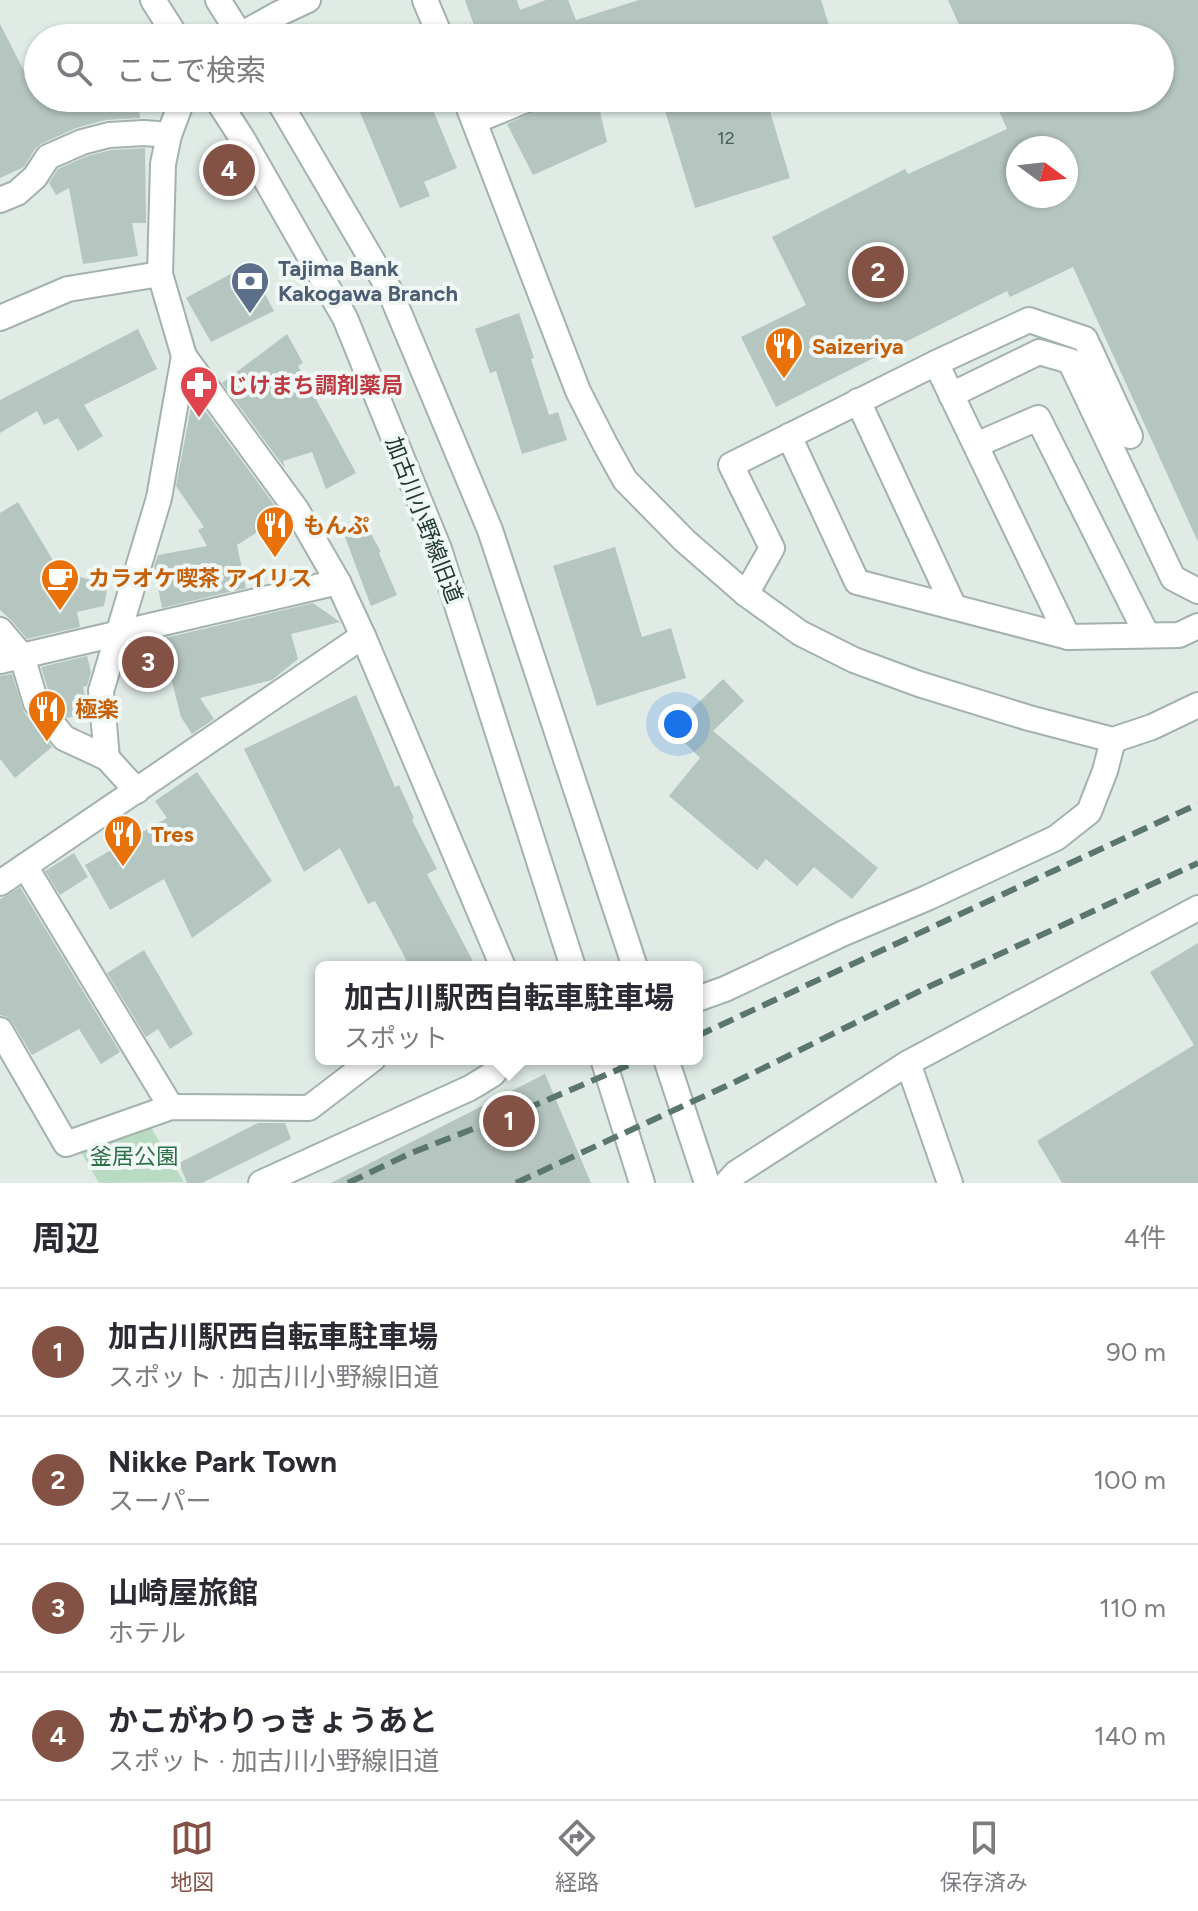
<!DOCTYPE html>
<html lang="ja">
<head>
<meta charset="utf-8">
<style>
	body { margin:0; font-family:Figtree,"Noto Sans JP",sans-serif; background:#f7f7f7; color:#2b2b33 }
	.compass { position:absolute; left:1006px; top:136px; width:72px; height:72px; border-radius:50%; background:#fff; box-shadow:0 2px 6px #0004; rotate:105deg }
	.you { position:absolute; left:678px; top:724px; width:28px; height:28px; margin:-20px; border:6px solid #fff; border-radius:50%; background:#1a73e8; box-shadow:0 0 0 12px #1a73e833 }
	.badge { display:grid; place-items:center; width:52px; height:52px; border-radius:50%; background:#835245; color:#fff; font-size:26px; font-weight:700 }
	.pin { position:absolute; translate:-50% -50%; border:4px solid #fff; box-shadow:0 2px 8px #0006 }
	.popup { position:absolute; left:315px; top:961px; width:388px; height:104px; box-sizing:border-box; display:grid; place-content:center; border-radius:12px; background:#fff; filter:drop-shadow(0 2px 6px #0005); font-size:26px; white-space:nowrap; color:#7c7c81 }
	.popup b { font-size:30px; color:#2b2b33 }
	.popup::after { content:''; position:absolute; left:50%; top:100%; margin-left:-16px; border:16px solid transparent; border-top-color:#fff }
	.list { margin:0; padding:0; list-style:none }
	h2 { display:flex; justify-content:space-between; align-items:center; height:104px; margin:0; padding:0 32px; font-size:34px }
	h2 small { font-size:26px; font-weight:400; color:#7c7c81 }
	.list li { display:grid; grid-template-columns:52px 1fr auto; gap:24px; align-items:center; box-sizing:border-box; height:128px; padding:0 32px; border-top:2px solid #e1e1e2 }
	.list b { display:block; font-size:30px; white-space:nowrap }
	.list p { margin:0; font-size:26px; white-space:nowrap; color:#7c7c81 }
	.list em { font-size:26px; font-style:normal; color:#7c7c81 }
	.icon { flex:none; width:44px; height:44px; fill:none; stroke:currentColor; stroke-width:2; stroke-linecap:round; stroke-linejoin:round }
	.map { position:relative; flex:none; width:1198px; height:1183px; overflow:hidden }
	.search { position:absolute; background:#fff; box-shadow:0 2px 6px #0004; left:24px; right:24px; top:24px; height:88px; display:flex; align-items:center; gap:20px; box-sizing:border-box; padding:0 28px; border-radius:44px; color:#7c7c81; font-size:30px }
	.sheet { height:616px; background:#fff }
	nav { display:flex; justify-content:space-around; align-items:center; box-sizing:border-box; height:112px; border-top:2px solid #e1e1e2; background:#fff; font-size:22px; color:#7c7c81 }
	nav a { display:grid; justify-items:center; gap:4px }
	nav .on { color:#835245 }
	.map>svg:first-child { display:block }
</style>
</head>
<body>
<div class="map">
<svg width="1198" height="1183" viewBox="0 0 1198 1183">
	<rect width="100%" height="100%" fill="#e0ebe6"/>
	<polygon fill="#b9dbc3" points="148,1123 184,1182 99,1183 78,1147"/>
	<g fill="#b5c5bf" fill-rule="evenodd">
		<polygon points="465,0 517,0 520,10 546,0 568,0 576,20 639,0 821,0 833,38 456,38 455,36 475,28"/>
		<path d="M948,0H1198V542L1073,267L1010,297L1007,291L776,407L741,337L806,305L772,237L905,169L908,174L1007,129L993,98H1160V38H965ZM1018,148H1066V196H1018Z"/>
		<polygon points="0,24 38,98 138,98 140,118 106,120 76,128 41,144 35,149 24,167 0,178"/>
		<polygon points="354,98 428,98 457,168 424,182 430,196 400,208"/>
		<polygon points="573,98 597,98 607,142 533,175 507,124 541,109"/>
		<polygon points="661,98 766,98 790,178 695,208"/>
		<polygon points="145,148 146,223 132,223 138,256 83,264 69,188 56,195 49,183 58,169 87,156 111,150"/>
		<polygon points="249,264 274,311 211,342 186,298"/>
		<polygon points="519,313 534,358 531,359 549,415 558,412 567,440 522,454 496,371 490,373 475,329"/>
		<polygon points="138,329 157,369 84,405 103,436 78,451 58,418 44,425 37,411 0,433 0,400"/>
		<polygon points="287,334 303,363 298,366 356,473 326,489 312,452 283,461 285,468 222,383"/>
		<polygon points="198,401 281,514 270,520 272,523 237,545 246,588 162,608 154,566 158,555 207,546 198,530 204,527 176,486 191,407"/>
		<polygon points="18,502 60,572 108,584 104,606 77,612 80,627 27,639 11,620 0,610 0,513"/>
		<polygon points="366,525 381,552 379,553 397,595 371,606 345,537"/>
		<polygon points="615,547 642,637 671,628 686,678 597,706 553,566"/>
		<polygon points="313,603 340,622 291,634 298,659 272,680 200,698 214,719 192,734 181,717 161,639"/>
		<polygon points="87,656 91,672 87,686 83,687 88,713 67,718 50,696 41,667"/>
		<polygon points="12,674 24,712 52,747 15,778 0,759 0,676"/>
		<polygon points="723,679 744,701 713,731 878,868 852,899 814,867 797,886 766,859 757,870 669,796 700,758 671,729"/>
		<polygon points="356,695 395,787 399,785 414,818 412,820 437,869 427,874 476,967 410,967 375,901 368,904 340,848 304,872 244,749"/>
		<polygon points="197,772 272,881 192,938 164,879 110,910 85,865 167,818 155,801"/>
		<polygon points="74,853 88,877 60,895 45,871"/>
		<polygon points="20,887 120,1052 101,1064 79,1029 32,1055 12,1022 7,1017 0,1015 0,899"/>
		<polygon points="1198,943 1198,1183 1062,1183 1037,1141 1194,1045 1150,972"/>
		<polygon points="144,950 193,1034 170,1049 158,1029 146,1037 107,973"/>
		<polygon points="545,1074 591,1183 331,1183"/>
		<polygon points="258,1123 285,1123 291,1139 202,1183 187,1183 179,1163"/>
	</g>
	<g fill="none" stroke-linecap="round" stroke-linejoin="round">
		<defs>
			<g id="minor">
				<polyline points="153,0 177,38"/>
				<polyline points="218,0 242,38"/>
				<polyline points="425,0 441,38"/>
				<polyline points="235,38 278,14 308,0"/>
				<polyline points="183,98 169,135 163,164 160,274 184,356 296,509 338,582 363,636 503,967"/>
				<polyline points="216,98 242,138 345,318 439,549 573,967"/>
				<polyline points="277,98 389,289 490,530 635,967"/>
				<polyline points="465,98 578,391 605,444 625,480 685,541 746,594 800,633 854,660 919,684 1029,718 1113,740 1152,727 1198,705"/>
				<polyline points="475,121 531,98"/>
				<polyline points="0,200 17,193 35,177 48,157 82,142 109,135 144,133 169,135"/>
				<polyline points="0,318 68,289 160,274"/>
				<polyline points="936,363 1068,637 1179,635 1198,626"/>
				<polyline points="951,395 1039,352 1070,361 1173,578 1198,591"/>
				<polyline points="858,401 954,607"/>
				<polyline points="789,436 857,582 1068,637"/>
				<polyline points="976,445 1038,418 1147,635"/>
				<polyline points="746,594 772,548 731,465 936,363 1029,320 1085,339 1130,436"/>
				<polyline points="0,630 22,656 36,703 64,738 107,758 137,791"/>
				<polyline points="0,661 338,582"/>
				<polyline points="107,758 101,691 159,498 184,356"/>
				<polyline points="25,866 171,1107"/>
				<polyline points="0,883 363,636"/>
				<polyline points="697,999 725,989 844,933 927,898 1056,838 1089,812 1105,771 1113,740"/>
				<polyline points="0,1030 66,1144 171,1107 309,1108 373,1059"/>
				<polyline points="603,1059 642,1183"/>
				<polyline points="666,1059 707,1183"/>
				<polyline points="908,1063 950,1183"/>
				<polyline points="261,1183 470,1088 493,1074 504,1059"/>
				<polyline points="727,1183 736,1173 908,1063 1198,908"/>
			</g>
		</defs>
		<use href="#minor" stroke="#a3b2ad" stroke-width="28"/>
		<use href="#minor" stroke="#fff" stroke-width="24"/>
		<g stroke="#5b766f" stroke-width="6" stroke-dasharray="16 8" stroke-linecap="butt">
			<polyline points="697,1036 1198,804"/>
			<polyline points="348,1183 411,1153 540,1103 643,1059"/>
			<polyline points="516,1183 735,1082 928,987 1198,863"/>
		</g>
	</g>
	<defs>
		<symbol id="bank-pin" viewBox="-11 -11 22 30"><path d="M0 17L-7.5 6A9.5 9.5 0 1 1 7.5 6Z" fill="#5c6f8a" stroke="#f0f7f4"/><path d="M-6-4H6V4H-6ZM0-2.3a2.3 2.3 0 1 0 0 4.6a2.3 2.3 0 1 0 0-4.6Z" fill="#fff"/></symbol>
		<symbol id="restaurant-pin" viewBox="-11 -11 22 30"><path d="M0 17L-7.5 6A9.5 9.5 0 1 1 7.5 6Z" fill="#e8710a" stroke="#f0f7f4"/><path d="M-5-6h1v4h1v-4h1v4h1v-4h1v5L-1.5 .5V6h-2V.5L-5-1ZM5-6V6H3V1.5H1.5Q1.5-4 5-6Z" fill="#fff"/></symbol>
		<symbol id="pharmacy-pin" viewBox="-11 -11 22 30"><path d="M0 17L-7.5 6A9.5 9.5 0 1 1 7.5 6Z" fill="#e0444e" stroke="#f0f7f4"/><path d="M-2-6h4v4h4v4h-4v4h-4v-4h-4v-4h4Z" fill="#fff"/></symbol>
		<symbol id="cafe-pin" viewBox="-11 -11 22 30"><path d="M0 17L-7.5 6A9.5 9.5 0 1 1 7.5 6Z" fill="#e8710a" stroke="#f0f7f4"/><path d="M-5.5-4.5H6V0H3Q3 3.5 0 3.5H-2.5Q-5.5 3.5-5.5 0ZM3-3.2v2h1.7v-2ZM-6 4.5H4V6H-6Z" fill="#fff"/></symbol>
	</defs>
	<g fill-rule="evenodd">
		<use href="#bank-pin" x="228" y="259" width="44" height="60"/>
		<use href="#restaurant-pin" x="762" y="324" width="44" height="60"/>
		<use href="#pharmacy-pin" x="177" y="363" width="44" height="60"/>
		<use href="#restaurant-pin" x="253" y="503" width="44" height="60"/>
		<use href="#cafe-pin" x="38" y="556" width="44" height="60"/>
		<use href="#restaurant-pin" x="25" y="687" width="44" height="60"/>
		<use href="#restaurant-pin" x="101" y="812" width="44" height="60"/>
	</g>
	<g text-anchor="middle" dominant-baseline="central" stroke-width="8" stroke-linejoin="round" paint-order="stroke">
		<g font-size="18" fill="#465d57">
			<text x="726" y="138">12</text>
		</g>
		<g font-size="22" font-weight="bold" fill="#4e5e75" stroke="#f0f7f4" text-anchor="start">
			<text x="278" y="268">Tajima Bank<tspan x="278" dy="25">Kakogawa Branch</tspan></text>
		</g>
		<g font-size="22" font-weight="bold" fill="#c56008" stroke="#f0f7f4" text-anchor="start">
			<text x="812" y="346">Saizeriya</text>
			<text x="303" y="525">もんぷ</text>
			<text x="88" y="578">カラオケ喫茶 アイリス</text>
			<text x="75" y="709">極楽</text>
			<text x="151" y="834">Tres</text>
		</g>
		<g font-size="22" font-weight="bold" fill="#be3a42" stroke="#f0f7f4" text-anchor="start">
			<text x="227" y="385">じけまち調剤薬局</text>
		</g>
		<g font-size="22" fill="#213a34" stroke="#f0f7f4">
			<text transform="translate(424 520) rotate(69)">加古川小野線旧道</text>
		</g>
		<g font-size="22" fill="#2c7048" stroke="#f0f7f4">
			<text x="134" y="1156">釜居公園</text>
		</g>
	</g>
</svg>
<svg class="compass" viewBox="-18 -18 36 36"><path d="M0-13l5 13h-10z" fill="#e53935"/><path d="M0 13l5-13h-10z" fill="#7c7c81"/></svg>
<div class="you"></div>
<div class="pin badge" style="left:509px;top:1121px">1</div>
<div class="popup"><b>加古川駅西自転車駐車場</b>スポット</div>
<div class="pin badge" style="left:878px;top:272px">2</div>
<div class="pin badge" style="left:148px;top:662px">3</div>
<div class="pin badge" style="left:229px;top:170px">4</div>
<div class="search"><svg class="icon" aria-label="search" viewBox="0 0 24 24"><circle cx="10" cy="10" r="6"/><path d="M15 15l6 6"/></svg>ここで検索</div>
</div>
<section class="sheet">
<h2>周辺<small>4件</small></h2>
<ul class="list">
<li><span class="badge">1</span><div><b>加古川駅西自転車駐車場</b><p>スポット · 加古川小野線旧道</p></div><em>90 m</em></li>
<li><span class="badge">2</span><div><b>Nikke Park Town</b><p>スーパー</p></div><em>100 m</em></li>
<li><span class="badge">3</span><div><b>山崎屋旅館</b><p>ホテル</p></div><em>110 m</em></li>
<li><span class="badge">4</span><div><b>かこがわりっきょうあと</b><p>スポット · 加古川小野線旧道</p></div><em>140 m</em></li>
</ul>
</section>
<nav>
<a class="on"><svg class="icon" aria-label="map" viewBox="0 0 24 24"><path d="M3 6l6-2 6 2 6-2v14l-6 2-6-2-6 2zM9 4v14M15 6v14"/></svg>地図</a>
<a><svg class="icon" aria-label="directions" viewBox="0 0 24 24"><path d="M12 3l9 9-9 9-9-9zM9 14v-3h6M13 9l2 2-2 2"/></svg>経路</a>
<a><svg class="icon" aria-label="saved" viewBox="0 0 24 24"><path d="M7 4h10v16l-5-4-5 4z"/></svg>保存済み</a>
</nav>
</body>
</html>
